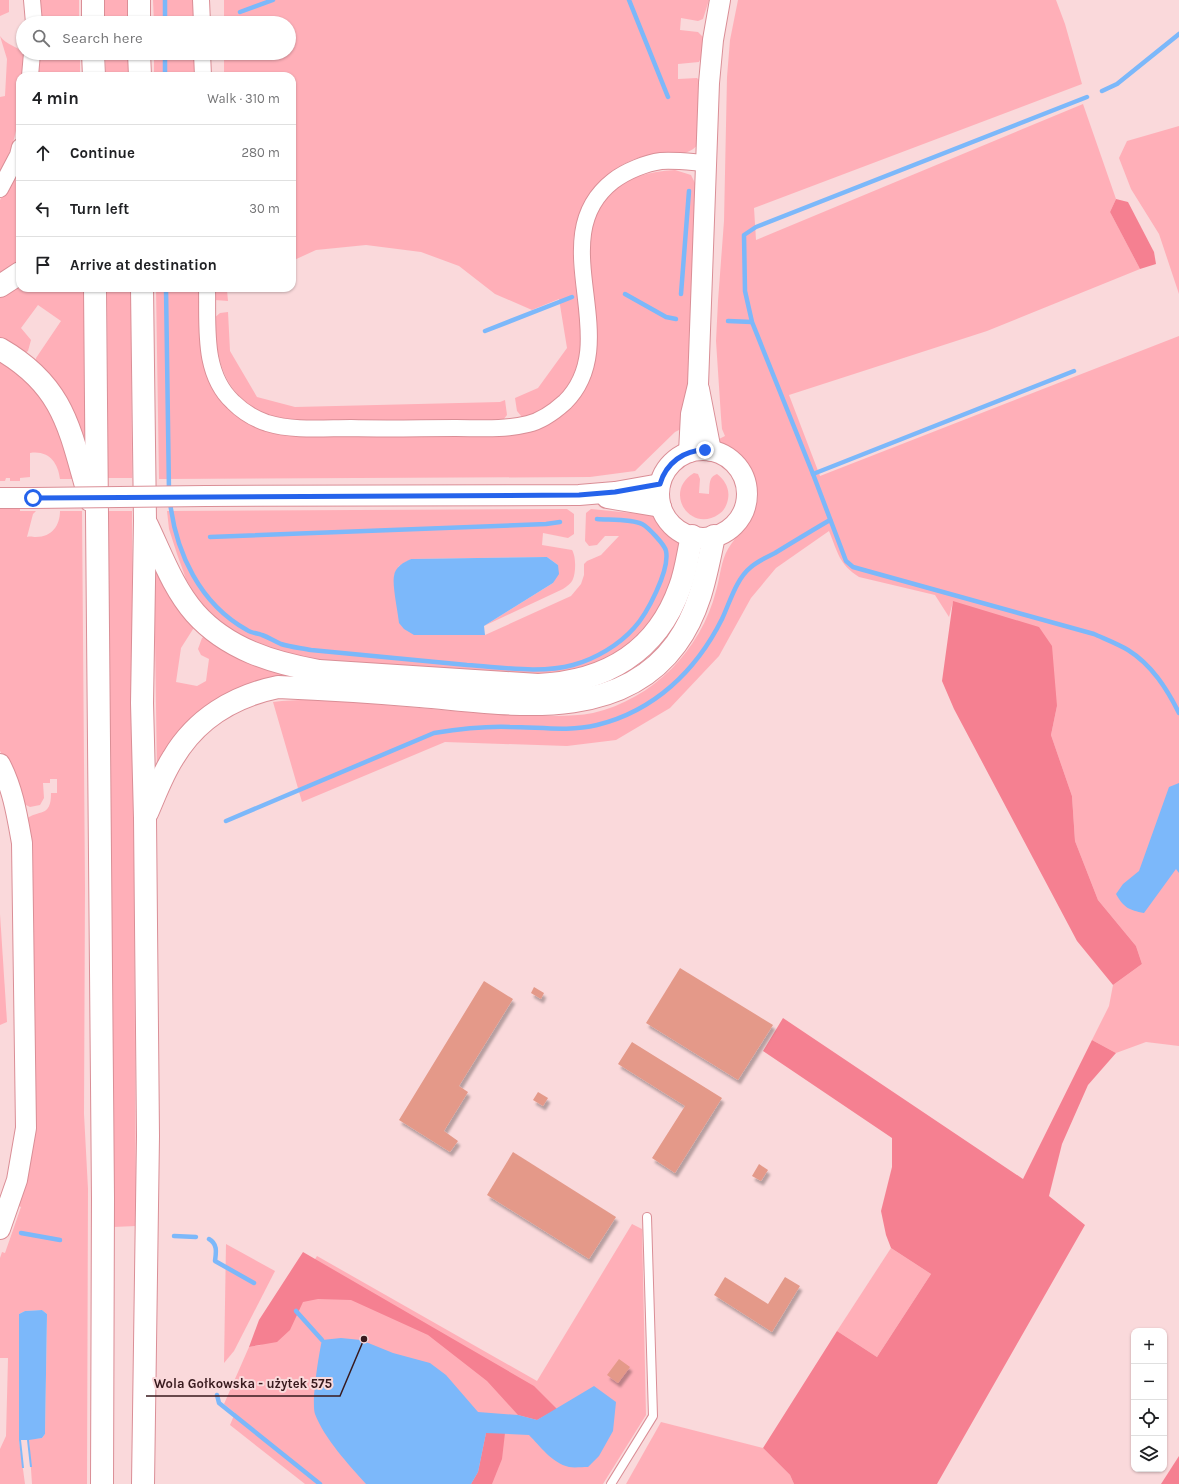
<!DOCTYPE html>
<html lang="en">
<head>
<meta charset="utf-8">
<style>
	body { margin:0; font-family:Karla,sans-serif; background:#f6f6f6; color:#202124 }
	.controls { position:absolute; right:12px; bottom:12px; display:grid; overflow:hidden; border-radius:8px; box-shadow:0 1px 3px #0004 }
	.controls button { width:36px; height:36px; display:grid; place-items:center; padding:0; border:0; border-bottom:1px solid #e0e0e0; background:#fff; color:#202124; font:20px sans-serif }
	.stop { position:absolute; width:12px; height:12px; margin:-9px; border:3px solid #2563eb; border-radius:50%; background:#fff }
	.stop.end { background:#2563eb; border-color:#fff; box-shadow:0 1px 4px #0008 }
	.list { margin:0; padding:0; list-style:none }
	h2 { display:flex; justify-content:space-between; align-items:center; height:52px; margin:0; padding:0 16px; font-size:17px }
	h2 small { font-size:13px; font-weight:400; color:#757577 }
	.list li { display:grid; grid-template-columns:26px 1fr auto; gap:12px; align-items:center; box-sizing:border-box; height:56px; padding:0 16px; border-top:1px solid #e0e0e0 }
	.list b { display:block; font-size:15px; white-space:nowrap }
	.list em { font-size:13px; font-style:normal; color:#757577 }
	.icon { flex:none; width:22px; height:22px; fill:none; stroke:currentColor; stroke-width:2; stroke-linecap:round; stroke-linejoin:round }
	.map { position:relative; flex:none; width:1179px; height:1484px; overflow:hidden }
	.search { position:absolute; background:#fff; box-shadow:0 1px 3px #0004; left:16px; top:16px; width:280px; height:44px; display:flex; align-items:center; gap:10px; box-sizing:border-box; padding:0 14px; border-radius:22px; color:#757577; font-size:15px }
	.panel { position:absolute; background:#fff; box-shadow:0 1px 3px #0004; left:16px; top:72px; width:280px; height:220px; border-radius:12px }
	.map>svg:first-child { display:block }
</style>
</head>
<body>
<div class="map">
<svg width="1179" height="1484" viewBox="0 0 1179 1484">
	<defs>
		<filter id="shadow"><feDropShadow dx="2.5" dy="4.5" stdDeviation="1" flood-color="#0004"/></filter>
	</defs>
	<rect width="100%" height="100%" fill="#fad9db"/>
	<g fill="#ffafb8">
		<polygon points="0,0 9,0 9,12 0,16"/>
		<rect x="37" y="0" width="42" height="23"/>
		<rect x="105" y="0" width="24" height="23"/>
		<polygon points="153,0 195,0 195,23 154,23"/>
		<path d="M224,0H709L703,19L698,21L681,18L680,30L698,32L703,37L701,58L699,62L678,64V79L697,78L700,81L699,143C688,159 668,153 651,155C619,159 590,186 579,215C557,273 606,343 561,394C551,405 537,415 522,417L517,411L515,398L538,388L567,348L559,299L532,310L495,294L459,266L421,252L366,245L316,250L292,261V76H224V53H289V23H224Z"/>
		<path d="M738,0H1056L1065,24L1082,84L754,208L756,240L1083,104L1116,199L1110,212L1140,269L987,331L789,395L820,476L1179,336V1046L1146,1042L1116,1053L1092,1040L1109,1006L1113,985L1142,964L1136,946L1098,900L1075,841L1072,796L1051,735L1057,706L953,602L949,617L935,595L859,577C839,564 838,553 829,531L776,568L751,598L719,656L670,708L616,740L567,746L445,742L302,802L273,702C307,698 341,701 375,704C424,708 473,714 522,715C544,716 572,717 593,713C653,699 701,650 716,591C720,578 721,560 728,549C740,529 764,513 756,486C754,477 746,466 740,460C731,452 723,451 719,439L725,436L722,429L721,417L716,341L718,301L724,221L727,77L730,40Z"/>
		<path d="M0,36C6,45 17,46 24,53L23,76H20C20,114 19,138 0,172V97L5,96L7,59Z"/>
		<rect x="37" y="53" width="43" height="23"/>
		<polygon points="105,53 129,53 130,76 106,76"/>
		<rect x="154" y="53" width="42" height="23"/>
		<polygon points="1179,126 1179,294 1159,234 1131,189 1119,158 1127,141"/>
		<polygon points="20,166 20,261 0,276 0,200"/>
		<path d="M675,170L691,175L697,187L688,408L681,429L675,432L635,471L590,477L159,479L156,288H200L201,352L208,378L244,420L502,436C560,429 597,396 597,335C597,308 588,281 589,254C590,198 622,172 675,170Z"/>
		<polygon points="20,280 20,288 85,288 86,431 84,439 35,364 36,358 61,321 38,305 21,328 31,340 28,351 25,353 0,341 0,293"/>
		<polygon points="107,288 131,288 132,478 108,478"/>
		<polygon points="212,288 233,288 227,290 228,301 215,300 212,297"/>
		<path d="M228,312L230,351L257,397L295,407L500,402L505,400L507,415L503,420C463,424 423,423 384,423C347,422 308,425 271,416C262,414 252,408 245,401C219,380 217,349 213,319L220,313Z"/>
		<path d="M0,358L42,393L78,479H60C58,462 48,450 30,453V477L20,478V481H10V478H6L5,481H0Z"/>
		<path d="M694,473L698,474L700,479L699,493L709,494C710,486 708,477 717,474C725,480 730,489 728,499C727,505 724,511 719,514C691,534 662,492 694,473Z"/>
		<path d="M0,507H20V511H36L33,514L27,537C31,536 32,537 36,537C52,537 60,525 60,511H82L85,888L84,1114L88,1189L87,1484H32L29,1439L42,1438L45,1434L47,1314L42,1310L25,1311L19,1314V1440L25,1484H0V1449L6,1436L8,1358H0V1258L2,1252L5,1253L21,1207L17,1205L25,820C39,808 51,819 51,793H57V779H50V783H43L44,798L40,805L30,807L22,803L7,763L0,751Z"/>
		<path d="M567,509L574,514V534L568,538L543,533L542,545L572,550C576,556 576,572 573,579C571,584 567,586 563,589L484,626L553,583L558,565L547,557L411,559L399,566L394,576L485,635L571,596L581,584L584,575V564L587,561L601,555L619,536H605L597,545L589,546L585,541L586,513L591,509L652,515L657,518L680,545L682,556L662,612L608,664L541,678L286,657L238,635L216,618L199,601L186,579L177,554L169,529L167,511Z"/>
		<polygon points="108,511 132,511 136,1226 113,1227"/>
		<path d="M154,568L164,587L195,626L181,648L176,682L197,686L206,681L209,659L201,655L198,649L202,638L205,636C246,663 263,673 313,678L266,683L157,775Z"/>
		<polygon points="0,914 7,1022 0,1025"/>
		<polygon points="632,1224 642,1229 646,1415 603,1484 305,1484 230,1425 235,1413 224,1404 249,1347 261,1345 317,1256 537,1381"/>
		<polygon points="226,1244 275,1271 234,1351 224,1363"/>
		<polygon points="891,1248 931,1274 877,1357 837,1331"/>
		<polygon points="661,1422 763,1448 790,1475 794,1484 626,1484"/>
	</g>
	<g fill="#f58091">
		<polygon points="1116,199 1128,202 1154,252 1156,264 1140,269 1110,212"/>
		<polygon points="953,601 1039,627 1052,646 1057,706 1051,735 1072,796 1075,841 1098,900 1136,946 1142,964 1113,985 1077,941 954,709 942,681"/>
		<polygon points="783,1018 1023,1179 1092,1040 1116,1053 1088,1085 1062,1144 1049,1196 1085,1225 937,1484 794,1484 790,1475 763,1448 837,1331 877,1357 931,1274 891,1248 886,1235 881,1211 892,1167 892,1138 763,1051"/>
		<polygon points="303,1252 534,1386 557,1409 537,1420 518,1415 487,1381 428,1335 351,1300 318,1299 303,1302 290,1330 277,1342 249,1347 259,1320"/>
		<polygon points="486,1433 505,1433 502,1459 492,1484 471,1484 478,1472"/>
		<polygon points="1179,1456 1179,1484 1161,1484"/>
	</g>
	<g fill="#7cb8fa">
		<path d="M547,557L558,565L559,574L553,583L484,626L485,635H414L404,629L399,623C398,612 392,585 394,576C395,567 404,562 411,559Z"/>
		<path d="M1179,783V873L1176,869L1144,913C1129,910 1124,908 1116,894L1123,884L1139,871L1169,787Z"/>
		<polygon points="42,1310 47,1314 45,1434 42,1438 29,1440 32,1467 30,1467 27,1440 21,1440 24,1468 22,1468 19,1440 19,1314 25,1311"/>
		<path d="M341,1338L361,1340L393,1353L430,1363L446,1375L478,1412L518,1415L537,1420L594,1386L616,1402L613,1431L599,1456L588,1467C582,1467 574,1468 569,1467C552,1463 540,1446 529,1435L486,1433L478,1472L471,1484H366C349,1465 324,1438 315,1414C311,1403 319,1353 322,1340Z"/>
	</g>
	<g fill="none" stroke-linecap="round" stroke-linejoin="round">
		<g stroke="#7cb8fa" stroke-width="4.5">
			<polyline points="165,0 165,23"/>
			<polyline points="629,0 668,97"/>
			<polyline points="240,12 273,0"/>
			<polyline points="165,53 165,76"/>
			<polyline points="1102,91 1117,84 1179,34"/>
			<path d="M1087,97L756,227L744,235L745,291L752,322L813,474L846,561L853,567L1094,634C1105,639 1118,644 1128,650C1152,665 1167,689 1179,713"/>
			<polyline points="166,288 169,492"/>
			<polyline points="625,294 666,317 676,319"/>
			<polyline points="681,294 689,191"/>
			<polyline points="728,321 752,322"/>
			<polyline points="485,331 572,297"/>
			<polyline points="813,474 1074,371"/>
			<path d="M170,502C176,553 200,604 247,630C251,633 257,633 262,635C268,637 274,641 281,644C290,647 301,648 311,650C363,655 415,660 467,665C501,667 540,674 573,665C595,659 619,645 634,628C647,614 670,570 666,551C665,545 648,527 642,524C632,519 609,520 597,519"/>
			<polyline points="210,537 546,524 560,522"/>
			<path d="M226,821L434,733C459,729 484,726 510,727C539,727 568,732 597,725C654,711 696,671 722,619C730,602 736,579 751,567C758,561 767,557 775,553C793,542 811,531 830,520"/>
			<polyline points="21,1233 60,1240"/>
			<polyline points="174,1236 196,1237"/>
			<path d="M209,1239C218,1244 216,1253 215,1261L254,1283"/>
			<polyline points="296,1311 322,1340"/>
			<polyline points="217,1395 219,1403 320,1484"/>
		</g>
	</g>
	<g fill="#e49989" filter="url(#shadow)">
		<polygon points="680,968 773,1025 738,1080 646,1023"/>
		<polygon points="484,981 513,999 459,1086 468,1092 444,1131 458,1141 450,1152 399,1120"/>
		<polygon points="534,987 544,993 541,999 531,993"/>
		<polygon points="632,1042 722,1098 675,1173 652,1158 685,1106 618,1064"/>
		<polygon points="538,1092 548,1098 543,1106 533,1100"/>
		<polygon points="513,1152 616,1217 589,1259 487,1195"/>
		<polygon points="759,1164 768,1170 761,1181 752,1176"/>
		<polygon points="725,1277 768,1304 785,1277 800,1286 772,1332 714,1295"/>
		<polygon points="619,1359 630,1367 618,1383 607,1375"/>
	</g>
	<g fill="none" stroke-linecap="round" stroke-linejoin="round">
		<defs>
			<polyline id="service" points="611,1484 653,1416 647,1217"/>
			<g id="minor">
				<polyline points="32,0 34,23"/>
				<polyline points="201,0 202,23"/>
				<polyline points="202,53 203,76"/>
				<polyline points="30,76 32,53"/>
				<polyline points="0,189 18,155 20,147"/>
				<path d="M207,288C208,326 202,373 233,402C242,411 255,419 267,423C293,431 324,428 351,428C386,429 421,428 456,428C479,428 504,430 528,424C541,421 555,411 565,402C627,340 540,238 613,181C626,171 646,163 661,161C675,160 691,162 705,163"/>
			</g>
			<g id="tertiary">
				<polyline points="699,389 711,451"/>
				<circle cx="703" cy="494" r="44"/>
				<polyline points="689,452 691,414 698,385 709,83 713,40 720,0"/>
				<polyline points="206,496 579,495 615,492 660,484"/>
				<polyline points="0,498 33,498"/>
				<polyline points="607,498 661,507"/>
				<path d="M0,764C13,789 17,815 22,843L26,1128L17,1180L0,1229"/>
			</g>
			<g id="motorway">
				<polyline points="93,0 93,23"/>
				<polyline points="139,0 139,23"/>
				<polyline points="93,53 94,76"/>
				<polyline points="139,53 140,76"/>
				<polyline points="0,286 20,273"/>
				<polyline points="95,288 103,1198 102,1484"/>
				<polyline points="142,288 145,521 142,703 145,818 148,1136 143,1484"/>
				<path d="M0,349C66,387 70,432 90,500"/>
				<path d="M147,525C161,554 173,588 195,613C227,649 273,663 319,671L538,685C605,682 657,652 680,587C686,571 688,553 692,536"/>
				<path d="M147,813C155,795 162,775 173,758C196,719 234,696 278,687C325,689 373,692 420,696C505,703 617,725 676,644C700,611 706,575 714,536"/>
			</g>
		</defs>
		<use href="#service" stroke="#da8e96" stroke-width="10"/>
		<use href="#minor" stroke="#da8e96" stroke-width="18"/>
		<use href="#tertiary" stroke="#da8e96" stroke-width="22"/>
		<use href="#motorway" stroke="#da8e96" stroke-width="24"/>
		<use href="#service" stroke="#fff" stroke-width="8"/>
		<use href="#minor" stroke="#fff" stroke-width="16"/>
		<use href="#tertiary" stroke="#fff" stroke-width="20"/>
		<use href="#motorway" stroke="#fff" stroke-width="22"/>
		<defs>
			<polyline id="tertiary-bridge" points="33,498 206,496"/>
		</defs>
		<use href="#tertiary-bridge" stroke="#da8e96" stroke-width="22" stroke-linecap="butt"/>
		<use href="#tertiary-bridge" stroke="#fff" stroke-width="20"/>
	</g>
	<g fill="none" stroke-linecap="round" stroke-linejoin="round">
		<path stroke="#2563eb" stroke-width="5" d="M33,498L579,495L615,492L660,484C666,463 684,450 705,450"/>
	</g>
	<path fill="none" stroke="#381a1e" stroke-width="1.5" d="M364 1339L340 1396H146"/>
	<circle fill="#381a1e" stroke="#fad9db" stroke-width="1.5" cx="364" cy="1339" r="4"/>
	<g font-size="13" text-anchor="middle" font-weight="bold" fill="#381a1e" stroke="#fad9db" stroke-width="4" stroke-linejoin="round" paint-order="stroke">
		<text x="243" y="1388">Wola Gołkowska - użytek 575</text>
	</g>
</svg>
<div class="controls">
<button>+</button>
<button>−</button>
<button><svg class="icon" aria-label="locate" viewBox="0 0 24 24"><circle cx="12" cy="12" r="6"/><path d="M12 2v4M12 18v4M2 12h4M18 12h4"/></svg></button>
<button><svg class="icon" aria-label="layers" viewBox="0 0 24 24"><path d="M12 4l9 5-9 5-9-5zM3 14l9 5 9-5"/></svg></button>
</div>
<div class="stop" style="left:33px;top:498px"></div>
<div class="stop end" style="left:705px;top:450px"></div>
<div class="search"><svg class="icon" aria-label="search" viewBox="0 0 24 24"><circle cx="10" cy="10" r="6"/><path d="M15 15l6 6"/></svg>Search here</div>
<section class="panel">
<h2>4 min<small>Walk · 310 m</small></h2>
<ul class="list">
<li><svg class="icon" aria-label="ahead" viewBox="0 0 24 24"><path d="M12 20V5M6 11l6-6 6 6"/></svg><div><b>Continue</b></div><em>280 m</em></li>
<li><svg class="icon" aria-label="left" viewBox="0 0 24 24"><path d="M17 20v-9H6M10 6l-5 5 5 5"/></svg><div><b>Turn left</b></div><em>30 m</em></li>
<li><svg class="icon" aria-label="arrive" viewBox="0 0 24 24"><path d="M6 21V4h12l-3 4 3 4H6"/></svg><div><b>Arrive at destination</b></div></li>
</ul>
</section>
</div>
</body>
</html>
